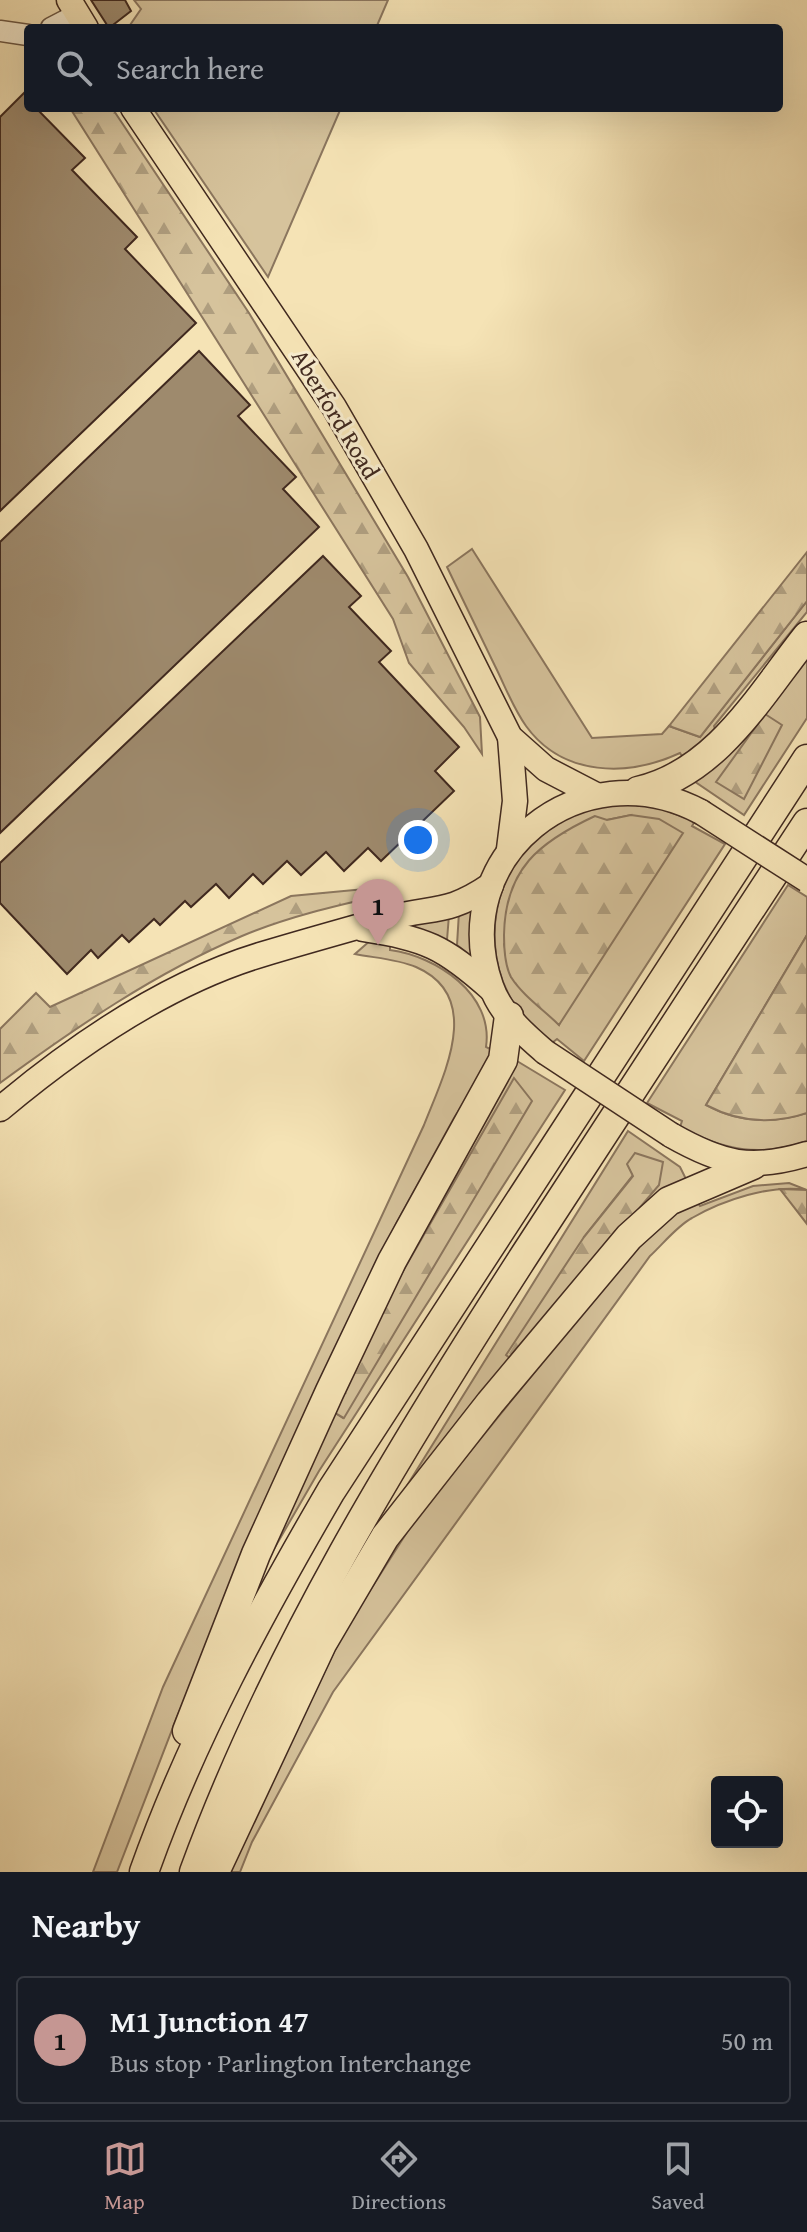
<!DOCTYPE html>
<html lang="en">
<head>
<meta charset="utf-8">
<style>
	body { margin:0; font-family:"Gentium Book Plus",serif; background:#242831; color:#f1f3f6 }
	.controls { position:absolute; right:24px; bottom:24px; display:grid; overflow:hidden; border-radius:8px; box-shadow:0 8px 32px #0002 }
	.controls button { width:72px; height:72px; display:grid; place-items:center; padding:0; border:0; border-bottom:2px solid #363941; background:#171b24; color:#f1f3f6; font:40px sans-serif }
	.you { position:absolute; left:418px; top:840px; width:28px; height:28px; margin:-20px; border:6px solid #fff; border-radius:50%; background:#1a73e8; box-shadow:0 0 0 12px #1a73e833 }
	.badge { display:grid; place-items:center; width:52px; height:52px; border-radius:50%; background:#c59692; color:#111; font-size:26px; font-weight:700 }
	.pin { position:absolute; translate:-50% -66px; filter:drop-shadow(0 2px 4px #0008) }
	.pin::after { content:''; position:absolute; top:42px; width:28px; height:24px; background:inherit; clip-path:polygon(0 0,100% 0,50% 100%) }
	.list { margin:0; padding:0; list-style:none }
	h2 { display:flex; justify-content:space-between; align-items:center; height:104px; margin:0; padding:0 32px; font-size:34px }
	h2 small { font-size:26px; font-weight:400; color:#9ea1a6 }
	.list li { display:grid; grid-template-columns:52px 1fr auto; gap:24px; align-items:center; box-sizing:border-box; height:128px; margin:0 16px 16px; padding:0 16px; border:2px solid #363941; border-radius:8px }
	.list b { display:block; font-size:30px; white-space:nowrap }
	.list p { margin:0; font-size:26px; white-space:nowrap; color:#9ea1a6 }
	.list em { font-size:26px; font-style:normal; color:#9ea1a6 }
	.icon { flex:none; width:44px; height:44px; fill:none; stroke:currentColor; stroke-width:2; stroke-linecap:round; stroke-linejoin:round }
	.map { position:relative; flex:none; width:807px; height:1872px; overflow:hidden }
	.search { position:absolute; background:#171b24; box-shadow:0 8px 32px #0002; left:24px; right:24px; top:24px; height:88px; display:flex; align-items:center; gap:20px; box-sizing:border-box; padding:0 28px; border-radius:8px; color:#9ea1a6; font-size:30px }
	.sheet { height:248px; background:#171b24 }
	nav { display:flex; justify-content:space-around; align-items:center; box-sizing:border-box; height:112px; border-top:2px solid #363941; background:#171b24; font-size:22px; color:#9ea1a6 }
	nav a { display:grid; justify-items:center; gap:4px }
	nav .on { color:#c59692 }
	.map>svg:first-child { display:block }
</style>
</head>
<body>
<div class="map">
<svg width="807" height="1872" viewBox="0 0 807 1872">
	<defs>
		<pattern id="forest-firs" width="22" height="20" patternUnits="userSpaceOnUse" patternTransform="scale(2)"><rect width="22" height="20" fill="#d6c39c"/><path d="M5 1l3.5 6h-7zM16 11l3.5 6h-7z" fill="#af9e7f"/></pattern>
	</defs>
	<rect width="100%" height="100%" fill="#f5e3b5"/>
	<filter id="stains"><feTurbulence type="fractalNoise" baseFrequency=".0025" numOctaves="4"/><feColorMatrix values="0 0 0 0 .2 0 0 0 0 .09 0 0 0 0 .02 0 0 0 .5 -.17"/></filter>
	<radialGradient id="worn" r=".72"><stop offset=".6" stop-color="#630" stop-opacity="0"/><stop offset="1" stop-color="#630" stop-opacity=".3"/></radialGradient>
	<g fill="#d6c39c" stroke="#8b765e" stroke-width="2" fill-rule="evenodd">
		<polygon points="134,0 388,0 376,28 128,28 141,9"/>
		<polygon points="153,108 341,108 268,277"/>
		<path d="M472,549L592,738L662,734L669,726L700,737L807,601V612L714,726L716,733L684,759L680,753C628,777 563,777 526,726C513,708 505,686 495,666C479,633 463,600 447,567Z"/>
		<polygon points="807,644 807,718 744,815 691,779"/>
		<path d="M642,802L695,821L692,826L725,844L584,1061L557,1039L552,1043C535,1028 518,1014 508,993C475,928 505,838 575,811C594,804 621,805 642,802ZM631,815L559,1025L511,977L504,944L607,820Z"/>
		<path d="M788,885L807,897V935L706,1105C738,1123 772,1124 807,1113V1141C761,1158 722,1150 680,1127L682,1121L647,1103Z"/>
		<polygon points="475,906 473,954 471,956 457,945 459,912"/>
		<polygon points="449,915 447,940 384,923"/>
		<path d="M372,939L390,940V950C436,956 494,994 486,1047L496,1052L454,1118L397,1222L313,1399L177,1717L117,1872H93L163,1687L424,1125C443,1076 485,997 416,967C397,959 375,958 355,954Z"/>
		<polygon points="512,1058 565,1090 319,1471 267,1561 332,1411 343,1418 459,1169 372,1325"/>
		<path d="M628,1131L680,1167L687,1181L350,1577ZM633,1175L603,1248L584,1237Z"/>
		<path d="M789,1183L807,1190C771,1184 723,1200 692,1218C677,1226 663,1244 650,1256L333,1692L252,1842L240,1872H229L343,1633L416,1518L637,1246L694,1197L700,1206L753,1186Z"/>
	</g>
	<g fill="url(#forest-firs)" stroke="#8b765e" stroke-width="2">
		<polygon points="70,108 112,108 249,313 408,577 480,717 482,754 464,727 409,663 393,619"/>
		<polygon points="807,552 807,601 700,737 669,726"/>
		<polygon points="765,714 782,725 744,799 716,782"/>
		<path d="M631,815L659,819L683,833L559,1025C545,1011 522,995 511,977C505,966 504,947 504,935C505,869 539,842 595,816L607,820Z"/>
		<path d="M365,889L383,895C335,906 287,917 242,936C155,973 75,1028 0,1083V1029L36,993L50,1007L291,896Z"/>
		<path d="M807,935V1113C772,1125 738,1122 706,1105Z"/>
		<polygon points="514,1078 532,1101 344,1418 332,1411 372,1325"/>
		<polygon points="635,1153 663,1162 659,1185 511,1359 506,1355 584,1237 633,1176 627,1164"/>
		<polygon points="780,1189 807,1190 807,1224"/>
	</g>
	<g fill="#9e8a6d" stroke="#40291f" stroke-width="2">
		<polygon points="91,0 125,0 131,11 109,28"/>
		<polygon points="28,89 28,108 36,108 85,158 72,170 137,237 125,249 196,323 0,511 0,117"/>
		<polygon points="199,351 250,405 238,416 296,477 283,489 319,527 0,833 0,542"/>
		<polygon points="323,556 361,596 349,607 391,651 379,662 459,747 435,771 454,791 381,861 368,848 344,871 326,852 301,875 287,861 263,884 253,874 229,898 216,884 191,907 185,901 160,925 154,919 129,942 122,935 98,958 91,950 67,974 0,903 0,863"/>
	</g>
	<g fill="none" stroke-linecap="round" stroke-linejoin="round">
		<defs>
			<g id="minor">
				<polyline points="51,28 78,14"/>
				<polyline points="0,31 28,35"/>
			</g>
			<g id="major">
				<polyline points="69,0 86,28"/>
				<polyline points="133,108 334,407 416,549 510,737 546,769 594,794"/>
				<polyline points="509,849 515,801 510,737"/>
				<path d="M363,929C426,939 443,946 491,989"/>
				<path d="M545,1052C524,1034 500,1013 491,986C445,856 581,748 701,812"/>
				<path d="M0,1109C75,1046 165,984 260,955C303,942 346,930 389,918C435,906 447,915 491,885"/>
				<path d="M671,1135C722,1164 751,1171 807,1154"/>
			</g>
			<g id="highway">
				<path d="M638,791C717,773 760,695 807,636"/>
				<polyline points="187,1731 256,1554 330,1391 392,1261 503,1060 509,1016"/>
				<path d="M144,1872C191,1739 260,1613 331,1491L807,759"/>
				<path d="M194,1872C275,1651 399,1450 526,1253C619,1110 713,966 807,823"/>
				<polyline points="215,1872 322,1644 385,1537 490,1403 629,1237 669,1201 753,1165"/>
			</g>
		</defs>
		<use href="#minor" stroke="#6d5844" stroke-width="23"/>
		<use href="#major" stroke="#40291f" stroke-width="27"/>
		<use href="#highway" stroke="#40291f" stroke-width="31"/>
		<use href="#minor" stroke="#f8edcf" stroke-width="20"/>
		<use href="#major" stroke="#f5e3b5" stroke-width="24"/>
		<use href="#highway" stroke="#f5e3b5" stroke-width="28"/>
		<defs>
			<g id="major-bridge">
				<polyline points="701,812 807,880"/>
				<polyline points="545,1052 671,1135"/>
			</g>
		</defs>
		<use href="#major-bridge" stroke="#40291f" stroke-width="27" stroke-linecap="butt"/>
		<use href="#major-bridge" stroke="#f5e3b5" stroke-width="24"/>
	</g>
	<g text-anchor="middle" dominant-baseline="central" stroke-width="6" stroke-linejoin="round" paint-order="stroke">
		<g font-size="24" fill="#40291f" stroke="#f8edcf">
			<text transform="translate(336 414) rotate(59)">Aberford Road</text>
		</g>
	</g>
	<rect width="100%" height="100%" filter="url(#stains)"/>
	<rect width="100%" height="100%" fill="url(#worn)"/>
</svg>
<div class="controls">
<button><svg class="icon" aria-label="locate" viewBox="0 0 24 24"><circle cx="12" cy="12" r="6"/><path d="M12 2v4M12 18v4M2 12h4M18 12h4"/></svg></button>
</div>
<div class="you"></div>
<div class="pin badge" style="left:378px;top:945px">1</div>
<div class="search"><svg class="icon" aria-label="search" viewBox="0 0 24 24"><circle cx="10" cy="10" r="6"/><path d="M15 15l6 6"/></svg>Search here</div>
</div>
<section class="sheet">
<h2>Nearby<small></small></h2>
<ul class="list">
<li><span class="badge">1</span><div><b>M1 Junction 47</b><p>Bus stop · Parlington Interchange</p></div><em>50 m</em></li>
</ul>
</section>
<nav>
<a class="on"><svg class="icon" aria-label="map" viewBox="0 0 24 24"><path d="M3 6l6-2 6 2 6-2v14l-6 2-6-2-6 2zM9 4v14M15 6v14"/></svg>Map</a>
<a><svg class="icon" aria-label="directions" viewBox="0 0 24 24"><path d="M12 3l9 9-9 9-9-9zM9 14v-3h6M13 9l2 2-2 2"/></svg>Directions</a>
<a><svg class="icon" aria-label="saved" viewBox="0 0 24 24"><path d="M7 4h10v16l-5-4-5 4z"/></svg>Saved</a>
</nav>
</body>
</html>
